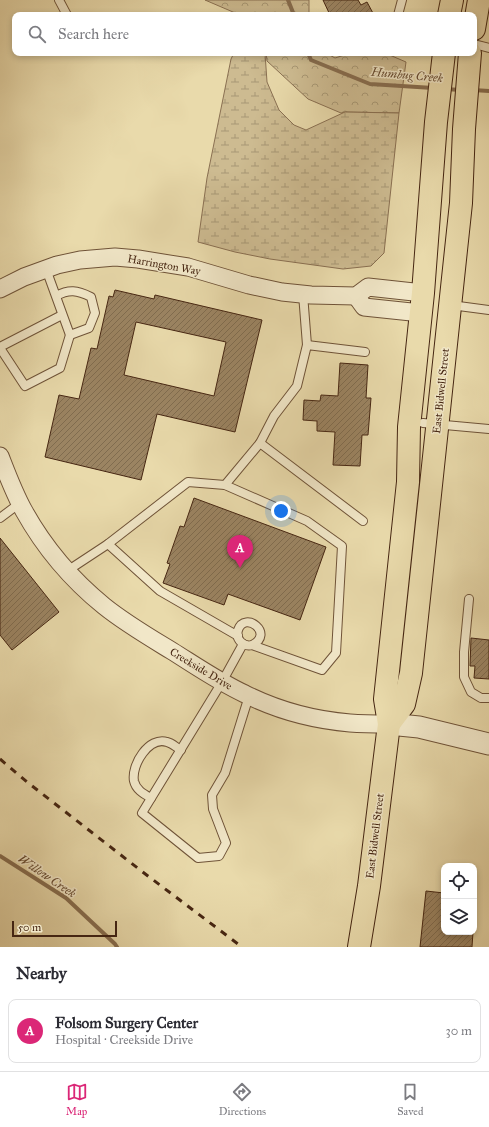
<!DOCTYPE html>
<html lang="en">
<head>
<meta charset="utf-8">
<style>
	body { margin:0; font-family:"IM FELL Great Primer",serif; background:#f7f7f7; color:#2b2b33 }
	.controls { position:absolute; right:12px; bottom:12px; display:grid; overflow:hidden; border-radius:8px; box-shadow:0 2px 6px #0003 }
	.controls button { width:36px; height:36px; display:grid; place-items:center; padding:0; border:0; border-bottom:1px solid #e1e1e2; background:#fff; color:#2b2b33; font:20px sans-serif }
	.scale { position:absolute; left:12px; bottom:10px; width:105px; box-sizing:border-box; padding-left:4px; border:2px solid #462612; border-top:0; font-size:11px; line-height:14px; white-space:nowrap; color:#462612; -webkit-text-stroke:3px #f1e7c8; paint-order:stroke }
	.you { position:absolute; left:281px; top:511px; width:14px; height:14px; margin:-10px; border:3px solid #fff; border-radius:50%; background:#1a73e8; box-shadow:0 0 0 6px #1a73e833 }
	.badge { display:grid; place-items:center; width:26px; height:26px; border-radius:50%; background:#db2777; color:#fff; font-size:13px; font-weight:700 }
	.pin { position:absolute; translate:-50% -33px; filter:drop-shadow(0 1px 2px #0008) }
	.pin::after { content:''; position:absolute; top:21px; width:14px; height:12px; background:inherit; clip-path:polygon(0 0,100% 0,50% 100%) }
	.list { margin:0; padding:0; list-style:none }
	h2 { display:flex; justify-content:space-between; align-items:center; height:52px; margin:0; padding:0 16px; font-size:17px }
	h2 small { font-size:13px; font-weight:400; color:#7c7c81 }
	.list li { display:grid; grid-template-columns:26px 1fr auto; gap:12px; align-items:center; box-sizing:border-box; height:64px; margin:0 8px 8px; padding:0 8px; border:1px solid #e1e1e2; border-radius:8px }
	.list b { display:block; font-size:15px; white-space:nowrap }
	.list p { margin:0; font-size:13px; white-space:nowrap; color:#7c7c81 }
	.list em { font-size:13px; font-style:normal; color:#7c7c81 }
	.icon { flex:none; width:22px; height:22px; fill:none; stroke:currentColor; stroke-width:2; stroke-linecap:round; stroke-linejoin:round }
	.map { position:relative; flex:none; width:489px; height:947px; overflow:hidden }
	.search { position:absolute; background:#fff; box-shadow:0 2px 6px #0003; left:12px; right:12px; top:12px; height:44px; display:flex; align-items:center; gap:10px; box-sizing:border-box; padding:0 14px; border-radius:8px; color:#7c7c81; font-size:15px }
	.sheet { height:124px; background:#fff }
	nav { display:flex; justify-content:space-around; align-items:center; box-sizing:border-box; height:56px; border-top:1px solid #e1e1e2; background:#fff; font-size:11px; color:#7c7c81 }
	nav a { display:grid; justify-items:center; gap:2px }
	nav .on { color:#db2777 }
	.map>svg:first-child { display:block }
</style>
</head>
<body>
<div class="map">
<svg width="489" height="947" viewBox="0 0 489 947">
	<defs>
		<pattern id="forest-crowns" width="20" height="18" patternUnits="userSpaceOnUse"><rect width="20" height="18" fill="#cdbb91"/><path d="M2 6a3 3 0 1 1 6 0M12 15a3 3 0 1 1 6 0" fill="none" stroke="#a89875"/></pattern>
		<pattern id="wetland-marsh" width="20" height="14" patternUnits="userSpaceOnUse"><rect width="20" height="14" fill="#cdbb91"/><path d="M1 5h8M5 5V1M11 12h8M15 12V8" fill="none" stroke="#a89875"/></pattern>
		<pattern id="building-hatch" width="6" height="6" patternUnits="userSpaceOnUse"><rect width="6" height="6" fill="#9b8462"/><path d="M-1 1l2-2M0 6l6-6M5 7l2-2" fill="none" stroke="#806c4f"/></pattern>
	</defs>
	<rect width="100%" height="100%" fill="#e9daab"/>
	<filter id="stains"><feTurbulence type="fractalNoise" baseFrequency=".005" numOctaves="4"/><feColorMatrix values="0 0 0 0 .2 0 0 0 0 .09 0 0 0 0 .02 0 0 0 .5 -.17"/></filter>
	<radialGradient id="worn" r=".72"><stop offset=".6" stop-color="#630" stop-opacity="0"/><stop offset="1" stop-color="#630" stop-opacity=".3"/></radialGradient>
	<g fill="url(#forest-crowns)" stroke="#8a7052">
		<polygon points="205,0 309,0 309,15 240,15"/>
		<polygon points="266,53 326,53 335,58 351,53 385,53 406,62 399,113 345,112 341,113 308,99 267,61"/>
	</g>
	<polygon fill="url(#wetland-marsh)" stroke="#8a7052" points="234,53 265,53 267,82 279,110 294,125 306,130 345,112 399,113 384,253 371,266 343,269 270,259 235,252 198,242 207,178 231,59"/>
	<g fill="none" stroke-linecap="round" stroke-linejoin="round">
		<g stroke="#876d4f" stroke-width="4">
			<polyline points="288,0 294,15"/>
			<polyline points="308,53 311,60 370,84 433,88"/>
			<polyline points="445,89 461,90"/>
			<polyline points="473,90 489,91"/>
			<polyline points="0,856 66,898 115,944 117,947"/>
		</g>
	</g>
	<g fill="url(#building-hatch)" stroke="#462612" fill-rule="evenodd">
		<polygon points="323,0 358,0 361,5 367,2 374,15 330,15"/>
		<path d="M115,290L154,299L155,295L262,320L235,432L157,414L141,480L45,457L59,395L79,399L91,348L97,349L109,296L113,297ZM136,322L226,342L214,396L124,375Z"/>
		<polygon points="340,363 368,365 366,398 371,398 368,435 362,435 360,466 333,465 335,432 317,431 317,421 303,420 304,400 320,401 321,395 338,396"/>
		<polygon points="194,498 326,547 300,620 228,594 224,605 163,583 170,564 167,563 180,526 184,527"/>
		<polygon points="0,538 59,612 12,650 0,635"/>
		<polygon points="471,638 489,640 489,679 474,678 475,666 470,666"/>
		<polygon points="426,891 444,893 444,932 473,932 472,947 420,947"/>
	</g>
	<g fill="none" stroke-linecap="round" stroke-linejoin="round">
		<defs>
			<g id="service">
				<polyline points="59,0 67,15"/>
				<polyline points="398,15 402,0"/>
				<polyline points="474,44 489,48"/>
				<path d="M46,269L70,335L89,328L95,313L91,297C77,290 69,289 56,296"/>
				<polyline points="303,294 307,345"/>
				<polyline points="451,305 489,310"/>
				<polyline points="0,347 62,315"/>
				<polyline points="0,348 25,386 60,368 70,335"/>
				<polyline points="423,423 489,429"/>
				<polyline points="260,443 274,416 297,386 307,345 365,352"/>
				<polyline points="225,485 260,443 363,521"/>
				<polyline points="0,518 20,503"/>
				<polyline points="108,544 160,591 238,636"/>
				<path d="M67,571L108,544L188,482L225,485L307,521L342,546L336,653L322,670L252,645C244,647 235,640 238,630C245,610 275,634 252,645"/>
				<polyline points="469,599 464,652 464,677 471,692 481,698 489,698"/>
				<polyline points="243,644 222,682 142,813 198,858 219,856 226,843 213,809 212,795 225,773 249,696"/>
				<path d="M151,798C144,794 136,790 134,781C131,765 149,736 167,742C172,743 177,748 181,750"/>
			</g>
			<g id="minor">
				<polyline points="0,289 24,277 57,265 80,260 115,257 138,259 188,267 249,285 282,292 311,295 356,296 368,287 423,293"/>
				<polyline points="356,296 364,307 421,313"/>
				<path d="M0,456C7,474 14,493 24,511C44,547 72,580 104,606C125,623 149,637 172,651C196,666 219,682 245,694C277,710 314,720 350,723C363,724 376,724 389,724"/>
			</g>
			<polyline id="tertiary" points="389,724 419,727 489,744"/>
			<g id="primary">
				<polyline points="449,15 452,0"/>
				<polyline points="474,29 479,0"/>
				<polyline points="389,724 404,704 411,673 461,203 464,129 470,53"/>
				<polyline points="359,947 369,886 389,724 385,699 408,482 409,427 423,293 436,122 444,53"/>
			</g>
		</defs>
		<use href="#service" stroke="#6f5338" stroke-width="10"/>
		<use href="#minor" stroke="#6f5338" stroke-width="19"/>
		<use href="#tertiary" stroke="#6f5338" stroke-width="23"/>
		<use href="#primary" stroke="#462612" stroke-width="24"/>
		<use href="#service" stroke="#f1e7c8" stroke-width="8"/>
		<use href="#minor" stroke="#f1e7c8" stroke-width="17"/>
		<use href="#tertiary" stroke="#f1e7c8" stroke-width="21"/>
		<use href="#primary" stroke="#e9daab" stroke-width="22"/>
		<polyline stroke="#462612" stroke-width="3" stroke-dasharray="7 7" stroke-linecap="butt" points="0,759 27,782 144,873 242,947"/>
	</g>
	<g text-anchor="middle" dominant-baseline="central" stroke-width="3" stroke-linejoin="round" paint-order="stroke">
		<g font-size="11" fill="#462612" stroke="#f1e7c8">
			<text transform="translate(164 265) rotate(10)">Harrington Way</text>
			<text transform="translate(441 391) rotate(-84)">East Bidwell Street</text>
			<text transform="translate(201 669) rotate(31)">Creekside Drive</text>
			<text transform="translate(375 836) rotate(-83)">East Bidwell Street</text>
		</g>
		<g font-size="12" font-style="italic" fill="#664a30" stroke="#f1e7c8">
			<text transform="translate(407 75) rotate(5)">Humbug Creek</text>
			<text transform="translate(47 876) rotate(34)">Willow Creek</text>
		</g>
	</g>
	<rect width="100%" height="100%" filter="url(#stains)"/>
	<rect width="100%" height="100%" fill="url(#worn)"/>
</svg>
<div class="controls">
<button><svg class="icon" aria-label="locate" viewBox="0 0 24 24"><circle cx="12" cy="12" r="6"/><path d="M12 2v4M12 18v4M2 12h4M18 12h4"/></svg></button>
<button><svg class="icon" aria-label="layers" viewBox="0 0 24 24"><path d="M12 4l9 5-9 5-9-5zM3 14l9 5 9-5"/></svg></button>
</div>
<div class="scale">50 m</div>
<div class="you"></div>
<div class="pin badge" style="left:240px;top:568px">A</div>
<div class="search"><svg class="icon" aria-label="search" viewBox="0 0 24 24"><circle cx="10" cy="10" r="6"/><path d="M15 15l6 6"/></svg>Search here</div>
</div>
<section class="sheet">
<h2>Nearby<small></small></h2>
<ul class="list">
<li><span class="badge">A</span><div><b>Folsom Surgery Center</b><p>Hospital · Creekside Drive</p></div><em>30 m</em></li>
</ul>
</section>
<nav>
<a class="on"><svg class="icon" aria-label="map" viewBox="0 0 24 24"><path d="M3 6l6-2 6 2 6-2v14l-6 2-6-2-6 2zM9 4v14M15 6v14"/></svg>Map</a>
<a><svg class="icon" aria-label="directions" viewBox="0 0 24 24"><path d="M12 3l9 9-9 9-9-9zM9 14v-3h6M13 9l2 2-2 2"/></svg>Directions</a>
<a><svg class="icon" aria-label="saved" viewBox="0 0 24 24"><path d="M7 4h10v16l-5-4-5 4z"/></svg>Saved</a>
</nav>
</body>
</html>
